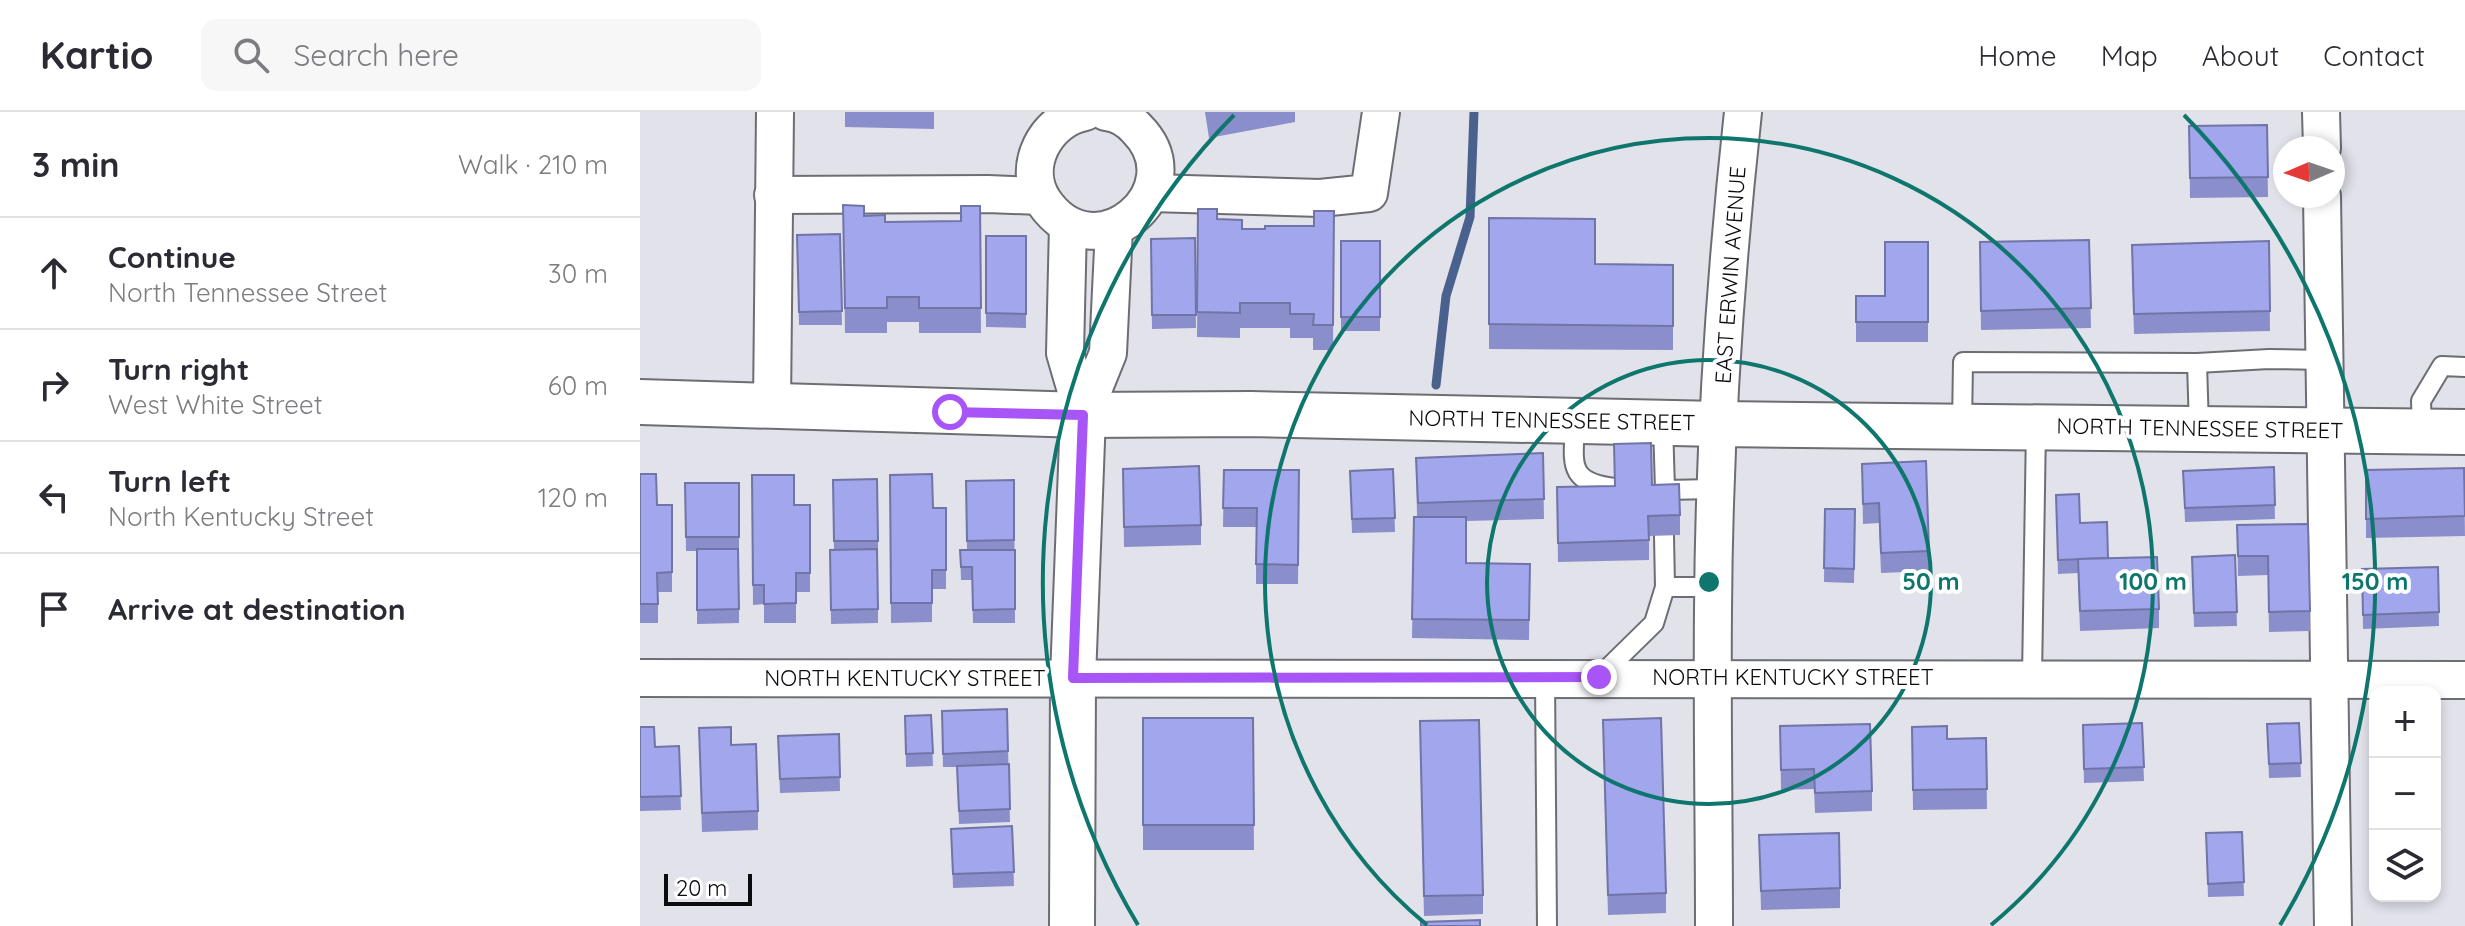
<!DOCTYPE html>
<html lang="en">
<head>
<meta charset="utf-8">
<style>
	body { margin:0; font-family:Quicksand,sans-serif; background:#f7f7f7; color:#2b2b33 }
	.controls { position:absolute; right:24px; bottom:24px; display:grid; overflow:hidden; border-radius:16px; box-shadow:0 4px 12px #0003 }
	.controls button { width:72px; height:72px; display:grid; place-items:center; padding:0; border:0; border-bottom:2px solid #e1e1e2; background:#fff; color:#2b2b33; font:40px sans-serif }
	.compass { position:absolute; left:1633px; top:24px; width:72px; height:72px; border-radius:50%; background:#fff; box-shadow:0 4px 12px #0003; rotate:268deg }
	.scale { position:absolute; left:24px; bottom:20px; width:88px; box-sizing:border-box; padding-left:8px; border:4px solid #0c0c0f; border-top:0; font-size:22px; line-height:28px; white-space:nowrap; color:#0c0c0f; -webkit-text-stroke:6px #fff; paint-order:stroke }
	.stop { position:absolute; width:24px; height:24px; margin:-18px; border:6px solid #a855f7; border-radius:50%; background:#fff }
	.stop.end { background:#a855f7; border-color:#fff; box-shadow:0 2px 8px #0008 }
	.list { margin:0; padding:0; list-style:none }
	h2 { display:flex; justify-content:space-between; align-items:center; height:104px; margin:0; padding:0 32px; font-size:34px }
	h2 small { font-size:26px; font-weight:400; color:#7c7c81 }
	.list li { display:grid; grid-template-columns:52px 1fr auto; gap:24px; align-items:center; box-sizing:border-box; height:112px; padding:0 32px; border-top:2px solid #e1e1e2 }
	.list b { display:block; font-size:30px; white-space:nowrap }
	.list p { margin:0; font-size:26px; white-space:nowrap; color:#7c7c81 }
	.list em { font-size:26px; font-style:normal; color:#7c7c81 }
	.icon { flex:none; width:44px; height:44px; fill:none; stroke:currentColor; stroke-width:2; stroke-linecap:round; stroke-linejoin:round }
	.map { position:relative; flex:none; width:1825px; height:814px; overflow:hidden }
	header { display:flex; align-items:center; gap:48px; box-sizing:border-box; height:112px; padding:0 40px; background:#fff; border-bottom:2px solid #e1e1e2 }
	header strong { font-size:38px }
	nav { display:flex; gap:44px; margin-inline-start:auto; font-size:28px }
	.search { width:560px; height:72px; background:#f7f7f7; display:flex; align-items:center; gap:20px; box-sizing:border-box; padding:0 28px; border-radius:16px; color:#7c7c81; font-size:30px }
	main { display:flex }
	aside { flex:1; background:#fff }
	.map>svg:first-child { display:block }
</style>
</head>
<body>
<header>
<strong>Kartio</strong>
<div class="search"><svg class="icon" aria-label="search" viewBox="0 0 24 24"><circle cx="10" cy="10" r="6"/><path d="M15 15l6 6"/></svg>Search here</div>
<nav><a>Home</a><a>Map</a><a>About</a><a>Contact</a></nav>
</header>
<main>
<aside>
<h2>3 min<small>Walk · 210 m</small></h2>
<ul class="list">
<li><svg class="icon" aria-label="ahead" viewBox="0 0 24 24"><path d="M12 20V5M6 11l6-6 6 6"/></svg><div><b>Continue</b><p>North Tennessee Street</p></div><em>30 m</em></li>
<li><svg class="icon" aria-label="right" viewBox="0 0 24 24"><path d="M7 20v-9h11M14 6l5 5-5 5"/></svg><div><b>Turn right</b><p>West White Street</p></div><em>60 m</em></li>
<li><svg class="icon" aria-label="left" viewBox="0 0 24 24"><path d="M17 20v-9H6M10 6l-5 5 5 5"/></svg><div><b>Turn left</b><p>North Kentucky Street</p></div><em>120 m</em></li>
<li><svg class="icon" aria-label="arrive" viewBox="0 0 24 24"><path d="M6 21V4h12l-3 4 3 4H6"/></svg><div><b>Arrive at destination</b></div></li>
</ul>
</aside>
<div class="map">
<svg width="1825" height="814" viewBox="0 0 1825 814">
	<rect width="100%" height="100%" fill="#e1e2ea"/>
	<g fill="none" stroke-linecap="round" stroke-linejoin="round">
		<polyline stroke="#4a618d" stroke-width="9" points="796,273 806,184 830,105 834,0"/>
		<defs>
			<g id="lane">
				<polyline points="1557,251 1629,247 1684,248"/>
				<path d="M935,309C934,350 925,370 975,376"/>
				<polyline points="1023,311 1025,378 1075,377"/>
				<polyline points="1322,314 1323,250 1557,251 1559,316"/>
				<polyline points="1782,319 1781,289 1802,254 1825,255"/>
				<polyline points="1025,475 1073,475"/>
				<polyline points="960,564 1014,511 1025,475 1024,424"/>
				<polyline points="905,565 907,814"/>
				<polyline points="1392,566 1396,315"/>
			</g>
			<g id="street">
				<path d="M445,0C406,7 380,55 404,90C456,165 557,77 497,17C489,8 478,1 466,0"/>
				<polyline points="1681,0 1682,36"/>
				<polyline points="511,81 680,86 729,81 741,0"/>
				<polyline points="133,83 348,82 400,84"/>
				<polyline points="1682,84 1693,814"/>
				<polyline points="428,113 425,241 443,303"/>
				<polyline points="132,294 135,0"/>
				<polyline points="443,303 468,241 474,116"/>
				<polyline points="0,566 1825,568"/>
				<path d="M1074,814C1074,709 1072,603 1073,498C1074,332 1085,165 1103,0"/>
			</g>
			<g id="secondary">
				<polyline points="0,290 443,303 611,302 1079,312 1825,320"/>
				<polyline points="432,814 433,566 443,303"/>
			</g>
		</defs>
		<use href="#lane" stroke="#6d6d74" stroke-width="22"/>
		<use href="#street" stroke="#6d6d74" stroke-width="40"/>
		<use href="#secondary" stroke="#6d6d74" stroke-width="48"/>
		<use href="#lane" stroke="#fff" stroke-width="18"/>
		<use href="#street" stroke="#fff" stroke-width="36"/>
		<use href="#secondary" stroke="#fff" stroke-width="44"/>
	</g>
	<g fill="#8a8fcc">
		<polygon points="205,0 294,0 294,17 205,15"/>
		<polygon points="565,0 655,0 655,10 569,26"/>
		<polygon points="1627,13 1628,85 1550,86 1549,14"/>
		<polygon points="203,93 224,104 245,110 321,109 340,94 341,221 279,221 279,210 247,210 247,221 205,221"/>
		<polygon points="558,97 577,107 602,117 674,114 694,99 693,238 673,238 673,226 650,226 650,216 600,216 600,226 557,225"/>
		<polygon points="849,106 955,152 1033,153 1033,238 849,237"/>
		<polygon points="200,122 202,213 159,213 157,123"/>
		<polygon points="346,124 386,124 386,216 346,215"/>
		<polygon points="555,126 556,216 512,217 511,127"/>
		<polygon points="1449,128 1451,216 1341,218 1340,130"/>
		<rect x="701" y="129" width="39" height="90"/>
		<polygon points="1629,129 1630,219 1494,222 1492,153"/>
		<polygon points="1288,130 1288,230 1216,230 1216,184 1245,184"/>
		<polygon points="903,341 904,407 826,409 826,451 890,452 889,528 772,526 774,405 777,405 776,346"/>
		<polygon points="1222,352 1289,439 1289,459 1241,461 1239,411 1223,412"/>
		<polygon points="1634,355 1635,407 1545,410 1543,359"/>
		<polygon points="1824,356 1825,424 1726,426 1726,358"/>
		<polygon points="483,357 561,413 561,433 484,435"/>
		<polygon points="753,357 755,420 712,421 710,359"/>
		<polygon points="584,358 659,358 658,472 616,472 616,415 583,415"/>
		<polygon points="0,362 17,393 32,393 32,480 18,480 18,511 0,511"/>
		<polygon points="112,363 154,393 170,393 170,480 156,480 156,511 124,511 124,492 113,493"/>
		<polygon points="250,363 293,396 306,396 306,477 292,477 292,510 251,511"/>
		<polygon points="193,368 238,429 238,511 191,512 190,438 194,438"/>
		<polygon points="374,368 375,511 333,511 332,468 321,468 320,438 327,438 326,369"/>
		<polygon points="45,371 99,425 99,511 57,512 57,439 46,439"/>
		<polygon points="1012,373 1040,403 1040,423 1009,424 1009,448 918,450 917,375"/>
		<polygon points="1416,383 1468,446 1519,497 1519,516 1440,519 1438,461 1418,462"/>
		<polygon points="1185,397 1215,397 1214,471 1184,470"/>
		<polygon points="1668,412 1670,519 1629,520 1628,463 1598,464 1597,413"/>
		<polygon points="1595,443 1597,514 1554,515 1552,445"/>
		<polygon points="1798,455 1799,514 1723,517 1722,457"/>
		<polygon points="367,597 370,710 319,712 317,655 303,655 302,599"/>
		<polygon points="291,603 293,654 266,655 265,604"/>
		<polygon points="1795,604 1799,604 1800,698 1795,698"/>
		<polygon points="503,606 613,606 614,738 503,738"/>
		<polygon points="1502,611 1504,669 1444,671 1443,613"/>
		<polygon points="1659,611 1661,665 1629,666 1627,612"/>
		<polygon points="1140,614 1232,679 1232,699 1175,701 1174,677 1141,678"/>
		<polygon points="0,615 15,635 39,634 41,698 0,699"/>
		<polygon points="1272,615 1307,627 1346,626 1347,697 1273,698"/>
		<polygon points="59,616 91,633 118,699 118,718 62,720"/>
		<polygon points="199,622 200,679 140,681 138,624"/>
		<polygon points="963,627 1026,781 1026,801 968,803"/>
		<polygon points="780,629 843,783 843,802 784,804"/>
		<polygon points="372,714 374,774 313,776 311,717"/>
		<polygon points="1602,720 1604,784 1568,785 1566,721"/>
		<polygon points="1119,723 1200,776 1200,796 1121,798"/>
	</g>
	<g fill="#a1a6ed" stroke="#7174a6" stroke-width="2">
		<polygon points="1627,13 1628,65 1550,66 1549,14"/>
		<polygon points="203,93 224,94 224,104 245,103 245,110 321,109 321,94 340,94 341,196 279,196 279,185 247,185 247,196 205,196"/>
		<polygon points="558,97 577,97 577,107 602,108 602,117 625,117 625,114 674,114 674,99 694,99 693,213 673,213 674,202 650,202 650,191 600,191 600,201 557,200"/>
		<polygon points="849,106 955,107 955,152 1033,153 1033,214 849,212"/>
		<polygon points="200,122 202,199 159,200 157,123"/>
		<polygon points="346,124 386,124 386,202 346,201"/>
		<polygon points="555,126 556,203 512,203 511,127"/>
		<polygon points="1449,128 1451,196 1341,199 1340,130"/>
		<rect x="701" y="129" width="39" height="76"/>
		<polygon points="1629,129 1630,199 1494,202 1492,133"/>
		<polygon points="1245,130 1288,130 1288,210 1216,210 1216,184 1245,184"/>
		<polygon points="1011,331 1012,373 1039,372 1040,403 1008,404 1009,428 918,431 917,375 975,374 974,332"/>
		<polygon points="903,341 904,387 778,391 776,346"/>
		<polygon points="1286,349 1289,439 1241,441 1239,391 1223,392 1222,352"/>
		<polygon points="559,354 561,413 484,415 483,357"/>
		<polygon points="1634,355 1635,393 1545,396 1543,359"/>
		<polygon points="1824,356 1825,404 1726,407 1726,358"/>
		<polygon points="753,357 755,406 712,407 710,359"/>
		<polygon points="584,358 659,358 658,453 616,452 617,396 583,396"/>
		<polygon points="0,362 16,362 17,393 32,393 32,460 17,461 18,492 0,492"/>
		<polygon points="292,362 293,396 306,396 306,458 292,458 292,491 251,491 250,363"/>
		<polygon points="112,363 154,363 154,393 170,393 170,461 156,461 156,491 124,492 124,473 113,473"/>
		<polygon points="237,367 238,429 194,429 193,368"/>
		<polygon points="374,368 374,428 327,429 326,369"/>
		<polygon points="45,371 99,371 99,425 46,425"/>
		<polygon points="1439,382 1440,411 1467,410 1468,446 1418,448 1416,383"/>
		<polygon points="1185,397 1215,397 1214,457 1184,456"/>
		<polygon points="774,405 826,405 826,451 890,452 889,508 772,507"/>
		<polygon points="1668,412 1670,499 1629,500 1628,444 1598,444 1597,413"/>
		<polygon points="57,437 98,437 99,497 57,498"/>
		<polygon points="237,437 238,497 191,498 190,438"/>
		<polygon points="320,438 375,438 375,497 333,498 332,455 321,455"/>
		<polygon points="1595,443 1597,500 1554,501 1552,445"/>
		<polygon points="1517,445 1519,497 1440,499 1438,447"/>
		<polygon points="1798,455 1799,500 1723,503 1722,457"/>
		<polygon points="367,597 368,639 303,642 302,599"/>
		<polygon points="291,603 293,641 266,642 265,604"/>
		<polygon points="1795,604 1799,604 1800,678 1795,678"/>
		<polygon points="503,606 613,606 614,713 503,713"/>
		<polygon points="1021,606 1026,781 968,783 963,608"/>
		<polygon points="839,608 843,783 784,784 780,609"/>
		<polygon points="1502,611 1504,655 1444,657 1443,613"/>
		<polygon points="1659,611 1661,651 1629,652 1627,612"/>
		<polygon points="1230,612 1232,679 1175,681 1174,657 1141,658 1140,614"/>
		<polygon points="1307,614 1307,627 1346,626 1347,677 1273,678 1272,615"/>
		<polygon points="0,615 14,615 15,635 39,634 41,684 0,685"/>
		<polygon points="91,615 91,633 116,632 118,699 62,701 59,616"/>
		<polygon points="199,622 200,665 140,667 138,624"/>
		<polygon points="369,652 370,697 319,699 317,654"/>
		<polygon points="372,714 374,760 313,762 311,717"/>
		<polygon points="1602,720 1604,770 1568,772 1566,721"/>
		<polygon points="1199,721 1200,776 1121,779 1119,723"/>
		<polygon points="840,808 840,814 781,814 781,810"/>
	</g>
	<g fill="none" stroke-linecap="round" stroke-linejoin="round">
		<polyline stroke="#a855f7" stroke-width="10" points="310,300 443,303 433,566 959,565"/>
	</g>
	<g fill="none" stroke="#0f766e" stroke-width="4">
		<circle cx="1069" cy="470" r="222"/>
		<path d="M787 813A444 444 0 1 1 1351 813"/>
		<path d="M498 813A666 666 0 0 1 594 3M1544 3A666 666 0 0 1 1640 813"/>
	</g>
	<g text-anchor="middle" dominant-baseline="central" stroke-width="8" stroke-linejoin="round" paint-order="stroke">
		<g font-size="22" fill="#0c0c0f" stroke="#fff">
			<text transform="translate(1090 163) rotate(-86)">EAST ERWIN AVENUE</text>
			<text transform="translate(912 308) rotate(1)">NORTH TENNESSEE STREET</text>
			<text transform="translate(1560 316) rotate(1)">NORTH TENNESSEE STREET</text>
			<text x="1153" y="565">NORTH KENTUCKY STREET</text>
			<text x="265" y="566">NORTH KENTUCKY STREET</text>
		</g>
	</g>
	<circle cx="1069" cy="470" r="12" fill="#0f766e" stroke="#fff" stroke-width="4"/>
	<g font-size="24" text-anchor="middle" font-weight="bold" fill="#0f766e" stroke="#fff" stroke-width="8" stroke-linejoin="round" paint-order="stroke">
		<text x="1291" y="478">50 m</text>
		<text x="1513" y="478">100 m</text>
		<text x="1735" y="478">150 m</text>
	</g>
</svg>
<div class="controls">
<button>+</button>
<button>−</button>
<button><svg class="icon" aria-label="layers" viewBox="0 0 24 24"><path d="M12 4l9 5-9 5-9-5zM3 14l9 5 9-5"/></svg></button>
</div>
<svg class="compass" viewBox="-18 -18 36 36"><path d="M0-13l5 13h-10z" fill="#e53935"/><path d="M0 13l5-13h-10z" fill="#7c7c81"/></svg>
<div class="scale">20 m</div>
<div class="stop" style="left:310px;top:300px"></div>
<div class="stop end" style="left:959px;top:565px"></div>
</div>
</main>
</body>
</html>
